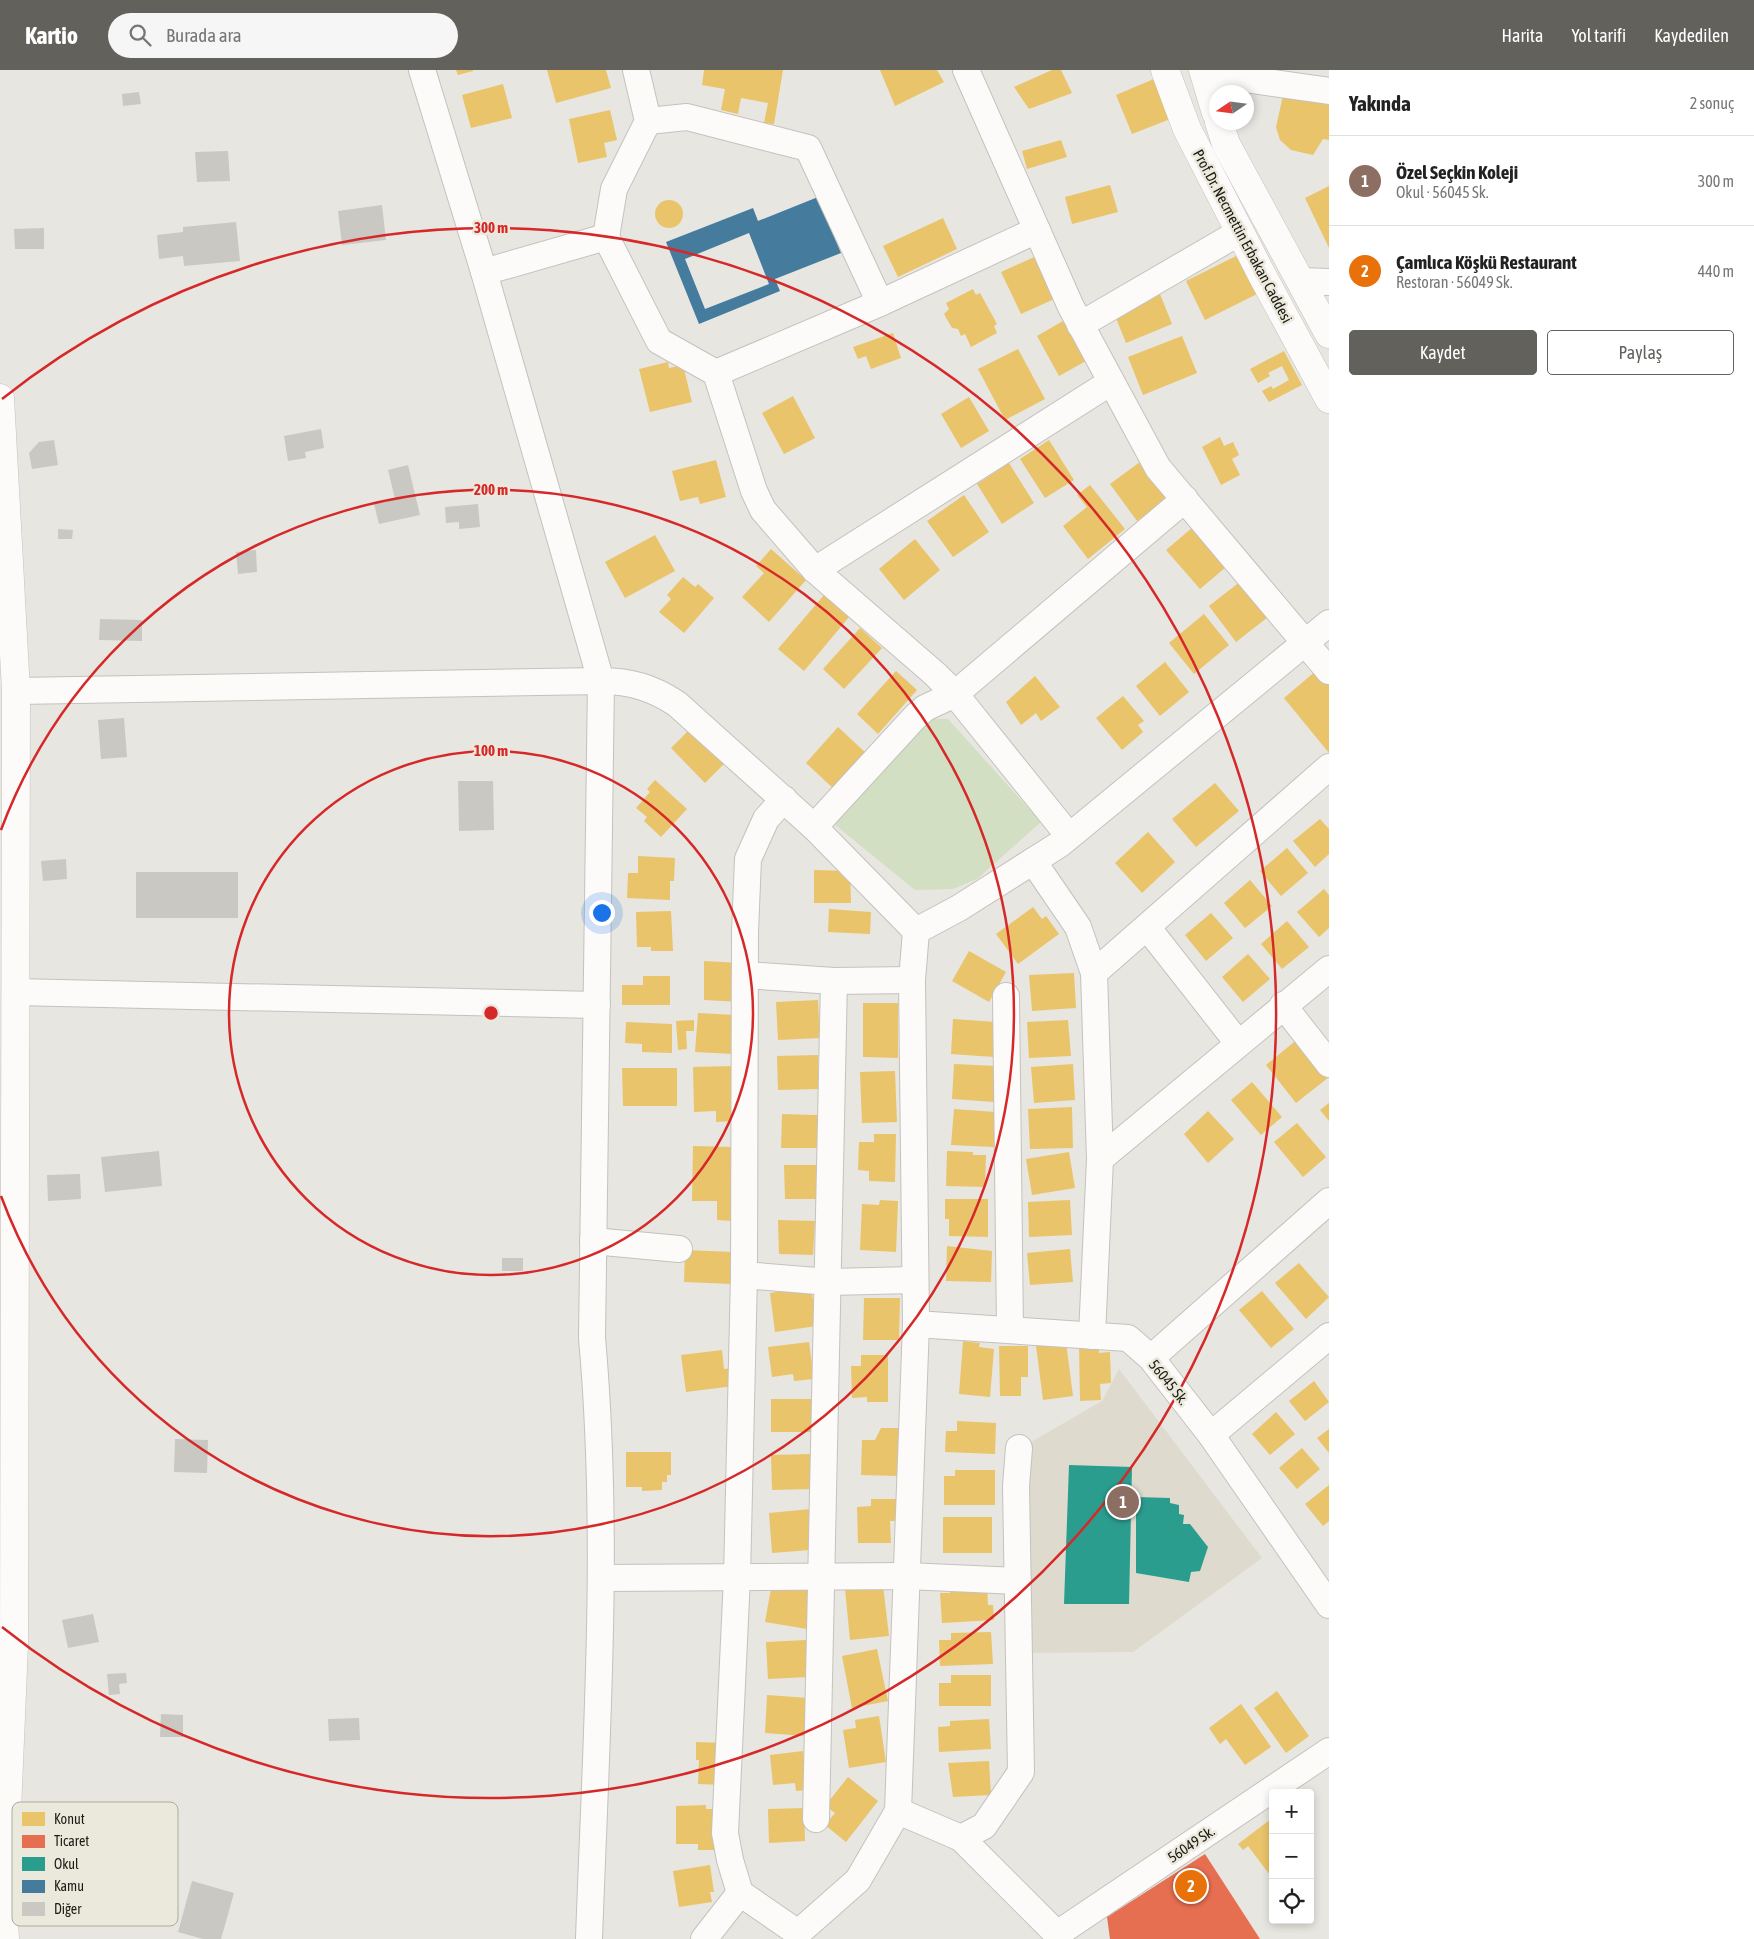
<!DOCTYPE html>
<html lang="tr">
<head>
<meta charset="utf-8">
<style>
	body { margin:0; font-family:"Asap Condensed",sans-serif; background:#f6f6f6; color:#222 }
	.controls { position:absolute; right:15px; bottom:15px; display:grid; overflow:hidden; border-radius:5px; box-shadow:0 2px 8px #0003 }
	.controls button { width:45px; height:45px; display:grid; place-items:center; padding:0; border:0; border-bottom:1px solid #e0e0e0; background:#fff; color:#222; font:25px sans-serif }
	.compass { position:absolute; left:1209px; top:15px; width:45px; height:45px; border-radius:50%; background:#fff; box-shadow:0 2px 8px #0003; rotate:257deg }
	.you { position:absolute; left:601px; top:842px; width:18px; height:18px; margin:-12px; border:4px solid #fff; border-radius:50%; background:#1a73e8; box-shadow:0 0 0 8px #1a73e833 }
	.badge { display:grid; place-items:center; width:32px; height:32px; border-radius:50%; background:#63615c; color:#fff; font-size:16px; font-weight:700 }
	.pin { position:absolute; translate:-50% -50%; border:2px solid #fff; box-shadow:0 1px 5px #0006 }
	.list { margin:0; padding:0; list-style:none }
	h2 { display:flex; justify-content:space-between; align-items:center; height:65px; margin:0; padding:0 20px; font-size:21px }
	h2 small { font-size:16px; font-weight:400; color:#767676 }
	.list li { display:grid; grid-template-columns:32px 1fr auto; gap:15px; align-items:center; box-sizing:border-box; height:90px; padding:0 20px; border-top:1px solid #e0e0e0 }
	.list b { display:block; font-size:19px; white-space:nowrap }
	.list p { margin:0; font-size:16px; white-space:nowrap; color:#767676 }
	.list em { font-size:16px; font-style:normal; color:#767676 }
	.actions { display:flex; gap:10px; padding:15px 20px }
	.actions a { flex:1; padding:11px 0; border:1px solid #63615c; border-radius:5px; text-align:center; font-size:18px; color:#63615c }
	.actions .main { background:#63615c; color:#fff }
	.icon { flex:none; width:28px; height:28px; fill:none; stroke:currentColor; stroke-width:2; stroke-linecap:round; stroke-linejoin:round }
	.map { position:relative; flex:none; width:1329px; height:1869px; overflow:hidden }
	header { display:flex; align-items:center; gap:30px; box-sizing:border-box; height:70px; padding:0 25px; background:#63615c; color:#fff }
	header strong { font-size:24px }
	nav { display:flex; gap:28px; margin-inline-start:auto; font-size:18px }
	.search { width:350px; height:45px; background:#f6f6f6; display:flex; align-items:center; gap:12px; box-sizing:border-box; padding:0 18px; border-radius:28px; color:#767676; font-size:19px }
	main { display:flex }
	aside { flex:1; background:#fff }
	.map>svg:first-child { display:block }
</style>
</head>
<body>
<header>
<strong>Kartio</strong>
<div class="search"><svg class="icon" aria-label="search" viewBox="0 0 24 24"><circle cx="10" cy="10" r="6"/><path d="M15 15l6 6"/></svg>Burada ara</div>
<nav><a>Harita</a><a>Yol tarifi</a><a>Kaydedilen</a></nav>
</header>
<main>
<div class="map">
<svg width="1329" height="1869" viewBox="0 0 1329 1869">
	<rect width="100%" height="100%" fill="#e8e6e0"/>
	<polygon fill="#dedbce" points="1119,1299 1262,1488 1133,1582 1028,1583 1024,1376 1102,1331"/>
	<polygon fill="#d2dfc3" points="920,649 948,649 1041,752 977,809 953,819 915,820 834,754"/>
	<g fill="#e9c46a">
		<polygon points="456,0 473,0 473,1 458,5"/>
		<polygon points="547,0 606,0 611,18 556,33"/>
		<polygon points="704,0 783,0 774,54 764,53 768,33 741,28 738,44 721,40 725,19 702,15"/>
		<polygon points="880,0 937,0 944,12 895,36"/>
		<polygon points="1052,0 1061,0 1072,23 1029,39 1014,17"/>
		<polygon points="1161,6 1178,46 1132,64 1116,25"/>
		<polygon points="503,14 512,48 471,58 462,25"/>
		<polygon points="1284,21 1329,31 1329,70 1323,69 1313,85 1291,80 1280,70 1276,57"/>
		<polygon points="610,40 617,70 604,73 607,87 578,93 569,49"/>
		<polygon points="1061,70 1067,87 1027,99 1022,81"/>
		<polygon points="1110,115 1118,142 1072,154 1065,127"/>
		<polygon points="1329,116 1329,178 1305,128"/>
		<circle cx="669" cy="144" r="14"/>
		<polygon points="943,148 957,179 898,207 883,176"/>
		<polygon points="1244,182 1263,221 1205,250 1186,211"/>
		<polygon points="1041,184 1061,226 1021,244 1001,202"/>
		<polygon points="973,219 976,225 980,223 997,254 994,256 997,263 971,277 965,264 961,266 958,259 952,258 944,244 949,239 946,233"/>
		<polygon points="1160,224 1172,254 1126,273 1114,243"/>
		<polygon points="1063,251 1086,291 1059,306 1037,266"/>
		<polygon points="893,263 901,288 871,299 866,286 858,289 853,277"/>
		<polygon points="1182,266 1197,303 1143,325 1128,287"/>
		<polygon points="1018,279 1045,329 1005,350 978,299"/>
		<polygon points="1284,281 1302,315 1269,332 1262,321 1271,316 1273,319 1289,310 1282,296 1268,303 1270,306 1258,313 1250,299"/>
		<polygon points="668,292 669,298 683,295 692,332 650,342 639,299"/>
		<polygon points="793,326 815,368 784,384 762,343"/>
		<polygon points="969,327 989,361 961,378 941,344"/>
		<polygon points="1220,367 1224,376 1233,372 1239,385 1232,389 1240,405 1221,415 1202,377"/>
		<polygon points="1049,370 1074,410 1045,428 1020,389"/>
		<polygon points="716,390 726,427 700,434 698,427 680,431 672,401"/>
		<polygon points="1140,392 1167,428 1137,451 1110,414"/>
		<polygon points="1009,393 1034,433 1002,454 977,414"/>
		<polygon points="1090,415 1125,459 1088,489 1063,456 1087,437 1077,425"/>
		<polygon points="964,425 989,462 953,487 927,451"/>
		<polygon points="1193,457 1226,497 1200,519 1166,480"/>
		<polygon points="655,465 675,501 625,528 605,492"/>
		<polygon points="915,469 940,500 904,530 879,499"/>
		<polygon points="771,479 806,510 769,552 742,527 764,503 756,496"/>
		<polygon points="683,507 695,517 698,514 714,528 684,563 659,542 671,529 667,525"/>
		<polygon points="1241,511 1268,547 1236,572 1209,536"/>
		<polygon points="824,525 849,547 804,601 778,579"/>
		<polygon points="1204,544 1229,575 1194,604 1169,573"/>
		<polygon points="860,558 882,578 844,619 823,599"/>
		<polygon points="1165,592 1189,622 1160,646 1136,616"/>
		<polygon points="1317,600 1329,614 1329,683 1284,628"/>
		<polygon points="896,601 917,620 878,664 857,644"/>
		<polygon points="1035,606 1060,637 1041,651 1036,643 1021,655 1006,632"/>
		<polygon points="1123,626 1144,651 1138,655 1143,662 1122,680 1096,648"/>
		<polygon points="694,655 728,690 705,713 671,678"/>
		<polygon points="838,657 867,684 835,720 806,693"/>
		<polygon points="655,710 687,739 661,767 644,751 647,747 636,738 650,722 647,719"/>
		<polygon points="1215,713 1239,741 1196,777 1172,749"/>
		<polygon points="1320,749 1329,759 1329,784 1315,797 1293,771"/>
		<polygon points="1148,762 1175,792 1142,823 1115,793"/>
		<polygon points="1287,778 1308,803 1281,826 1260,801"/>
		<polygon points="638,786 675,788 674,811 670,811 670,830 627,828 628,803 638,803"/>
		<polygon points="814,800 850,801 851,833 814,833"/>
		<polygon points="1250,810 1272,836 1245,858 1224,833"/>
		<polygon points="1324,819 1329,825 1329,858 1319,867 1297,842"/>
		<polygon points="1033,837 1042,849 1046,846 1059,864 1018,894 996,864"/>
		<polygon points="829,839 871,842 870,864 828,862"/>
		<polygon points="671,841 673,881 651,881 651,877 637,877 636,842"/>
		<polygon points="1211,843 1233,868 1206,891 1185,865"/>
		<polygon points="1287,851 1309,877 1282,899 1261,874"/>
		<polygon points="969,881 1006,902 989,932 952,911"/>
		<polygon points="1248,884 1270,909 1243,932 1222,907"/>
		<polygon points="704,891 741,893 741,932 704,930"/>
		<polygon points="1074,903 1076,938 1032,941 1029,905"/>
		<polygon points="643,906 670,906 670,935 622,935 622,915 643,915"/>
		<polygon points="818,930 820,968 778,970 776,932"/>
		<polygon points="863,933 898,933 898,988 863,987"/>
		<polygon points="698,943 735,945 733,984 695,982"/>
		<polygon points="953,949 996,952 994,987 951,984"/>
		<polygon points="694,950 694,961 686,961 687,979 678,980 676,951"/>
		<polygon points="1068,950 1071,986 1029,988 1027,952"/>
		<polygon points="626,952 672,954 672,983 642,982 642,974 625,973"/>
		<polygon points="1299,968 1329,1007 1296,1033 1266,995"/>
		<polygon points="818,985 818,1019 778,1020 777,986"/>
		<polygon points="954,994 997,996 994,1032 952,1029"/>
		<polygon points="1073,994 1075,1030 1034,1033 1031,997"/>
		<polygon points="734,996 735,1051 716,1052 716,1041 694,1042 693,997"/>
		<polygon points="622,998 677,998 677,1036 623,1036"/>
		<polygon points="895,1001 897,1052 862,1053 860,1002"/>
		<polygon points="1252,1012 1282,1047 1261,1065 1231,1030"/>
		<polygon points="1329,1033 1329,1051 1320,1040"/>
		<polygon points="1072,1037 1073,1078 1030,1079 1028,1039"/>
		<polygon points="954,1039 996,1042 994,1077 951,1075"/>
		<polygon points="1208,1041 1234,1069 1208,1093 1184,1064"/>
		<polygon points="782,1044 817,1045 817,1078 781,1078"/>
		<polygon points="1297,1053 1326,1087 1303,1107 1274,1072"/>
		<polygon points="874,1064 896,1064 895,1112 869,1111 869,1101 858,1100 859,1072 874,1072"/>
		<polygon points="693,1076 734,1077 732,1151 717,1150 717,1131 692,1131"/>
		<polygon points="947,1081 973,1082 973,1085 986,1085 985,1117 946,1116"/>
		<polygon points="1069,1082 1075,1118 1032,1125 1026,1089"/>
		<polygon points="784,1095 818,1095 818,1129 785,1129"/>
		<polygon points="945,1129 988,1129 988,1167 949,1166 949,1149 945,1149"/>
		<polygon points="880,1130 898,1131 896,1182 860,1180 862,1134 879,1135"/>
		<polygon points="1070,1130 1072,1165 1029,1167 1028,1132"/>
		<polygon points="778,1150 815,1151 813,1185 779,1184"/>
		<polygon points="947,1176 992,1181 991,1212 946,1211"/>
		<polygon points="1070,1179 1073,1212 1030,1215 1027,1183"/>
		<polygon points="685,1180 733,1182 732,1214 684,1212"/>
		<polygon points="1299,1193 1329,1227 1306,1249 1275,1213"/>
		<polygon points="811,1217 817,1256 775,1262 770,1223"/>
		<polygon points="1262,1221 1294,1259 1271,1278 1239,1240"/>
		<polygon points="864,1228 900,1228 899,1270 863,1270"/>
		<polygon points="963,1271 980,1273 979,1277 994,1279 990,1327 959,1324"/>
		<polygon points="809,1272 814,1309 794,1311 793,1304 772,1307 768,1277"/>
		<polygon points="1066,1272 1073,1326 1043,1330 1036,1276"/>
		<polygon points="1079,1275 1099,1275 1099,1283 1110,1282 1111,1313 1100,1314 1101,1330 1080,1331"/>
		<polygon points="999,1276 1028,1276 1028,1307 1021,1307 1021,1326 1000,1326"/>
		<polygon points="722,1280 724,1299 732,1298 734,1316 686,1322 681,1285"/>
		<polygon points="861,1285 888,1285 888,1332 867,1332 867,1327 852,1328 851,1296 861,1296"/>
		<polygon points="1314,1311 1329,1332 1305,1351 1289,1331"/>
		<rect x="771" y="1329" width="42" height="33"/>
		<polygon points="1276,1342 1295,1364 1270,1385 1252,1364"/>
		<polygon points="957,1351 996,1353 995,1384 945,1382 946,1361 957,1361"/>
		<polygon points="881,1358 900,1358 898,1406 861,1405 862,1370 875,1370"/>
		<polygon points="1329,1359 1329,1383 1317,1368"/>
		<polygon points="1302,1378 1320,1399 1297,1419 1279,1398"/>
		<polygon points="626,1382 671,1382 671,1405 667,1405 667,1412 662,1412 662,1420 642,1421 642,1417 626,1417"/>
		<polygon points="811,1384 812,1419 772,1420 771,1385"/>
		<polygon points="955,1400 995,1400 995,1435 944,1435 944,1406 955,1406"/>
		<polygon points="1329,1415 1329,1451 1323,1456 1305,1434"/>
		<polygon points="871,1429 896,1429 897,1451 890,1451 891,1473 858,1473 857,1437 871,1436"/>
		<polygon points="811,1439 810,1480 772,1483 769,1443"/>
		<rect x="943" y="1447" width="49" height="36"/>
		<polygon points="772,1513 813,1520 807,1559 765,1552"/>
		<polygon points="883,1515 889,1566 850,1570 845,1519"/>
		<polygon points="987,1516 988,1535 993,1535 994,1550 942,1553 940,1523 950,1523 950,1518"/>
		<polygon points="991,1562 993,1594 940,1596 939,1570 951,1570 951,1563"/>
		<polygon points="806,1570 808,1607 768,1609 766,1572"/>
		<polygon points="877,1579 888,1631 852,1638 842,1586"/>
		<polygon points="951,1605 991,1605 991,1636 939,1636 939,1613 951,1613"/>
		<polygon points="1277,1621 1309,1666 1286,1683 1254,1638"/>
		<polygon points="767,1625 808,1628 805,1666 765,1663"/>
		<polygon points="1241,1634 1271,1677 1245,1695 1226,1669 1220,1674 1209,1658"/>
		<polygon points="879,1646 886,1692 849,1698 843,1660 856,1658 855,1650"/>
		<polygon points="989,1649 991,1679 939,1682 938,1657 950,1656 950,1651"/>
		<polygon points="696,1672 726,1673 725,1715 698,1714 699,1690 696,1690"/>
		<polygon points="803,1681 807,1720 796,1721 795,1713 773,1715 770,1685"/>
		<polygon points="989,1691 991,1725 953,1727 948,1693"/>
		<polygon points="848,1707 878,1731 846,1772 825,1755 835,1743 825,1736"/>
		<polygon points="706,1735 706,1739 718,1739 719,1780 698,1780 698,1774 676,1774 676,1736"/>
		<polygon points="804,1738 805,1771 769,1773 768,1739"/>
		<polygon points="1271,1749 1273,1752 1273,1809 1248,1776 1243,1780 1238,1774"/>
		<polygon points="710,1795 714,1822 710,1822 712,1832 679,1837 673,1801"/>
	</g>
	<polygon fill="#e76f51" points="1205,1784 1260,1869 1110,1869 1107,1847"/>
	<g fill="#2a9d8f">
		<polygon points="1069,1395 1132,1397 1129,1534 1064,1534"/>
		<polygon points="1136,1427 1170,1428 1170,1433 1179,1435 1179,1444 1184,1445 1183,1454 1190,1454 1208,1477 1200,1501 1191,1502 1189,1512 1136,1503"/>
	</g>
	<path fill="#457b9d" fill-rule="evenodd" d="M818,127L841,183L775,209L780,221L699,254L666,172L753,138L758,151ZM749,163L769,214L705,239L685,189Z"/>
	<g fill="#c9c8c3">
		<polygon points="139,22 141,34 123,36 122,24"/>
		<polygon points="228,81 230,111 197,112 195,82"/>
		<polygon points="382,135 386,170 342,175 338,141"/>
		<polygon points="236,152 240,191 184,196 183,186 159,189 157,165 183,162 183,157"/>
		<polygon points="44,158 44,179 15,179 14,159"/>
		<polygon points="321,359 324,378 305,382 306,388 288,391 284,366"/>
		<polygon points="54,370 58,395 32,399 29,383 39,372"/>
		<polygon points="408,395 420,445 379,454 374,434 395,429 388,400"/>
		<polygon points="478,434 480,457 459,459 459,452 446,453 445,437"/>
		<polygon points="58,459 73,460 72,469 58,469"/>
		<polygon points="256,480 257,502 238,504 236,482"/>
		<polygon points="100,549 142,550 142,571 99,570"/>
		<polygon points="124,648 127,687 101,689 98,650"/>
		<polygon points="458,711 493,711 494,760 459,761"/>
		<polygon points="66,789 67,809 43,811 41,791"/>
		<rect x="136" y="802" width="102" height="46"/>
		<polygon points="159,1081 162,1116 105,1122 101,1087"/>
		<polygon points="80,1104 81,1129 48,1131 47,1105"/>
		<rect x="502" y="1188" width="21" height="13"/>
		<polygon points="175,1369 208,1370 207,1403 174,1402"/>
		<polygon points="93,1544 99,1572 68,1578 62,1550"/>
		<polygon points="126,1603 127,1613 119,1614 120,1624 109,1625 107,1604"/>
		<polygon points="161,1644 183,1645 183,1667 160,1667"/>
		<polygon points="359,1648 360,1670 329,1671 328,1649"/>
		<polygon points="192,1811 234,1823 221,1869 203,1869 178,1862"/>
	</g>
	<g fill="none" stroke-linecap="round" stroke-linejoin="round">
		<defs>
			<g id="minor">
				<path d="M422,0L484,202L601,611C631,611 653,618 677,634L814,757L916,861L959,838L1060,774L1329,553"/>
				<polyline points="636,0 648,51 614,119 606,167 659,271 716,303 754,421 763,440 815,500 935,604 955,624 1185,429"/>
				<polyline points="966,0 1071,237 1158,398 1329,601"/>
				<polyline points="1204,3 1329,21"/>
				<polyline points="648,51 687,47 808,78 880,233"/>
				<polyline points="484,202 606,167"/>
				<polyline points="1300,211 1329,212"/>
				<polyline points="1080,255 1240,162"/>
				<polyline points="716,303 880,233 1037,160"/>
				<polyline points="815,500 1111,312"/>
				<path d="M16,621L601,611L592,1268C610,1468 596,1669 589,1869"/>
				<polyline points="784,729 766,749 748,789 745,862 744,1205 737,1507 725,1763 730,1790 740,1823 798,1863 858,1810 898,1741 916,1254 912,910 916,861"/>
				<polyline points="814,757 915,647 925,638 955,624 1069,766"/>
				<polyline points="1033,791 1078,857 1094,903 1100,1089 1092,1266"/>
				<polyline points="1147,857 1238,973"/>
				<polyline points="1094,903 1329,697"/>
				<polyline points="745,905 834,911 912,910"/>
				<polyline points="15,922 597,935"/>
				<polyline points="1006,926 1010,1260"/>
				<polyline points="1283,935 1329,994"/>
				<polyline points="1100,1089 1329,899"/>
				<polyline points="593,1171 679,1179"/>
				<polyline points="744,1205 829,1212 915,1210"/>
				<polyline points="916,1254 1128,1268 1151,1288 1211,1365 1329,1535"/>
				<polyline points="1151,1288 1329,1131"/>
				<polyline points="1211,1365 1329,1266"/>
				<polyline points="602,1508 907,1506 1018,1511"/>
				<polyline points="898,1741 961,1768 984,1756 1021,1702 1016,1416 1019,1378"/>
				<polyline points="816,1749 834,911"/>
				<polyline points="961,1768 1057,1864"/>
				<polyline points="704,1869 740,1823"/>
				<polyline points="1059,1869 1057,1864 1329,1681"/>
			</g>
			<g id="major">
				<polyline points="1165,0 1187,59 1263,207 1329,329"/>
				<polyline points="1203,0 1216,43"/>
				<polyline points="1219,52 1226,74 1329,264"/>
				<polyline points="0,328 16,621 14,1575 3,1835 5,1869"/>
			</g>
		</defs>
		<use href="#minor" stroke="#c3c2bd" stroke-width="28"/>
		<use href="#major" stroke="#c3c2bd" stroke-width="29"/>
		<use href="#minor" stroke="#fcfbfa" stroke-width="26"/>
		<use href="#major" stroke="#fcfbfa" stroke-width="28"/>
	</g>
	<g fill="none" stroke="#d62828" stroke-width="2.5">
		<circle cx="491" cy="943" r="262"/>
		<path d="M1 760A523 523 0 1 1 1 1126"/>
		<path d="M2 329A785 785 0 1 1 2 1557"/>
	</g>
	<g text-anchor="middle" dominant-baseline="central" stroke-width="5" stroke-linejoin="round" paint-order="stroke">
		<g font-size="15" fill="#1b1a15" stroke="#ebe9dc">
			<text transform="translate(1243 166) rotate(62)">Prof.Dr. Necmettin Erbakan Caddesi</text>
			<text transform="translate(1169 1312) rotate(51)">56045 Sk.</text>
			<text transform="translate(1191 1774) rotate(-34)">56049 Sk.</text>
		</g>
	</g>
	<rect x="12" y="1732" width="166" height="124" rx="8" fill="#ebe9dc" stroke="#adaba0" stroke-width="1"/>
	<rect x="22" y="1742" width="23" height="14" fill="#e9c46a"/>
	<rect x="22" y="1765" width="23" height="13" fill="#e76f51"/>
	<rect x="22" y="1787" width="23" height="14" fill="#2a9d8f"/>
	<rect x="22" y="1810" width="23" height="13" fill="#457b9d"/>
	<rect x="22" y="1832" width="23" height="14" fill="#c9c8c3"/>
	<g font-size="14" fill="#1b1a15">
		<text x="54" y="1754">Konut</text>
		<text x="54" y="1776">Ticaret</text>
		<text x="54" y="1799">Okul</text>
		<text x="54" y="1821">Kamu</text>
		<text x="54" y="1844">Diğer</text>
	</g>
	<circle cx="491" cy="943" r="8" fill="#d62828" stroke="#ebe9dc" stroke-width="2.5"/>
	<g font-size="15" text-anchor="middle" font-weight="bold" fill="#d62828" stroke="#ebe9dc" stroke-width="5" stroke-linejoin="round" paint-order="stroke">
		<text x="491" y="163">300 m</text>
		<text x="491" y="425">200 m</text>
		<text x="491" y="686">100 m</text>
	</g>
</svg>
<div class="controls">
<button>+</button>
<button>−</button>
<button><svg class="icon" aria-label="locate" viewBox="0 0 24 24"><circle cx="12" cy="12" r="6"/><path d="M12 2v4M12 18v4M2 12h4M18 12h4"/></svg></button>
</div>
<svg class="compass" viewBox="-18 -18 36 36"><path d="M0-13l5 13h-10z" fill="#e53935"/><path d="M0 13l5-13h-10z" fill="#767676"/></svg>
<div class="you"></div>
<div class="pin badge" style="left:1123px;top:1432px;background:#8d6e63">1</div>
<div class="pin badge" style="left:1191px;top:1816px;background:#e8710a">2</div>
</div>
<aside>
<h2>Yakında<small>2 sonuç</small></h2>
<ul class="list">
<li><span class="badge" style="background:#8d6e63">1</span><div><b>Özel Seçkin Koleji</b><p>Okul · 56045 Sk.</p></div><em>300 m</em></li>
<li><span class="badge" style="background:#e8710a">2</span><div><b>Çamlıca Köşkü Restaurant</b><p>Restoran · 56049 Sk.</p></div><em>440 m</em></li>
</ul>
<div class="actions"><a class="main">Kaydet</a><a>Paylaş</a></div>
</aside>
</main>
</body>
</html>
